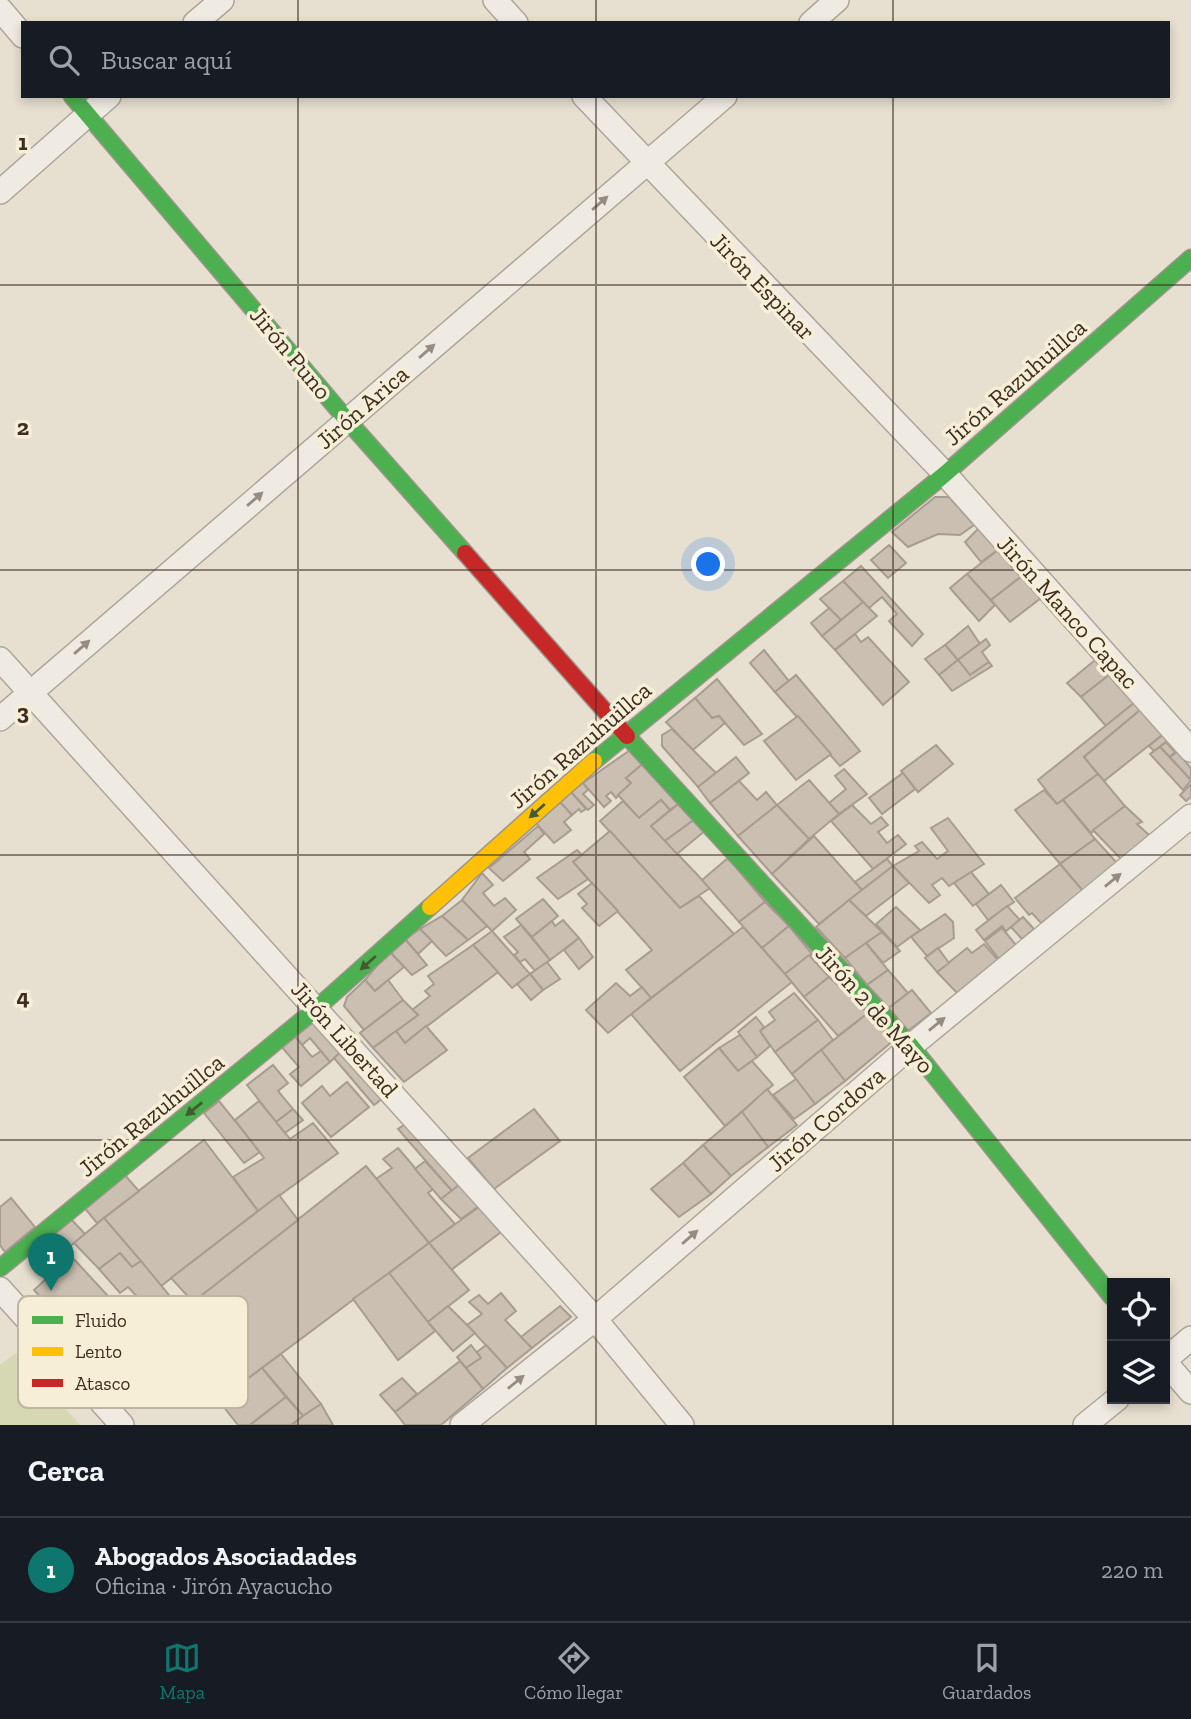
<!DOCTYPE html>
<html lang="es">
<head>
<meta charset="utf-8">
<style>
	body { margin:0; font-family:"Zilla Slab",serif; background:#20242c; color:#f1f3f6 }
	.controls { position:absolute; right:21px; bottom:21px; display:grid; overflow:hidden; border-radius:0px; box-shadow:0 4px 10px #0003 }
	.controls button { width:63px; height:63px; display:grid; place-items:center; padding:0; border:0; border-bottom:2px solid #363941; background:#171b24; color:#f1f3f6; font:35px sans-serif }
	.you { position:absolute; left:709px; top:565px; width:24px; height:24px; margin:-18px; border:5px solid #fff; border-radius:50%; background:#1a73e8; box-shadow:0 0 0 10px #1a73e833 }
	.badge { display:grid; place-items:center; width:46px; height:46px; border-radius:50%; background:#0f766e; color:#fff; font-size:23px; font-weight:700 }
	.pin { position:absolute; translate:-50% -58px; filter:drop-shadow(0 2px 4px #0008) }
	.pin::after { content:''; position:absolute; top:37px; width:24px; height:21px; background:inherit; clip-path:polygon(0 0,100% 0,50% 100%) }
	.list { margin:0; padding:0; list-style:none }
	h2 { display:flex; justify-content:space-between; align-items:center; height:91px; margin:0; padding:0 28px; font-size:30px }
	h2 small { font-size:23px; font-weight:400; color:#9ea1a6 }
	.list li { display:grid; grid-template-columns:46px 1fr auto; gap:21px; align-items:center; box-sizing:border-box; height:105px; padding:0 28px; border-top:2px solid #363941 }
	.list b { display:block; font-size:26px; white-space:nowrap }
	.list p { margin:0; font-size:23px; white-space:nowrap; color:#9ea1a6 }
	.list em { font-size:23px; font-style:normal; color:#9ea1a6 }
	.icon { flex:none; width:38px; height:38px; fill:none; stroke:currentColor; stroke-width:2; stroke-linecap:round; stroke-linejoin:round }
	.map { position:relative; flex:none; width:1191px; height:1425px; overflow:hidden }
	.search { position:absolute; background:#171b24; box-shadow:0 4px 10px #0003; left:21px; right:21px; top:21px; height:77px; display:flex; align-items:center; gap:18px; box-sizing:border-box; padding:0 24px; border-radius:0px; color:#9ea1a6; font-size:26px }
	.sheet { height:196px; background:#171b24 }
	nav { display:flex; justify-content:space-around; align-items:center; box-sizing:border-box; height:98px; border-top:2px solid #363941; background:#171b24; font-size:19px; color:#9ea1a6 }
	nav a { display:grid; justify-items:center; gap:4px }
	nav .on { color:#0f766e }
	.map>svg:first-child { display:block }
</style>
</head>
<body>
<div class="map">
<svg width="1191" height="1425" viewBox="0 0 1191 1425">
	<rect width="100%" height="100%" fill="#e7e0d1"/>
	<polygon fill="#d6d7b3" points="16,1353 80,1425 0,1425 0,1365"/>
	<g fill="#cbbfb2" stroke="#a89c90" stroke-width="2">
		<polygon points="935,497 949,497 974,525 960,535 938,534 908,547 892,532"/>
		<polygon points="978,529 998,550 981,562 965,542"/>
		<polygon points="889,545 906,563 888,578 871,560"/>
		<polygon points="998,550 1022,576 991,600 967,574"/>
		<polygon points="861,566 923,634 912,646 889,621 897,614 882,597 869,608 843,581"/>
		<polygon points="967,574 995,605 979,621 950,588"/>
		<polygon points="1022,576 1041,598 1010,622 991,600"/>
		<polygon points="843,581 863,602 841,620 820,599"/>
		<polygon points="863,602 877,616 835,650 822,636"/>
		<polygon points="829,608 841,620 822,636 811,623"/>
		<polygon points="968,626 980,644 958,660 945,645"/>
		<polygon points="855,634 861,642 868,637 909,682 883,705 835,650"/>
		<polygon points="986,639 990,645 982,652 989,662 970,675 958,660"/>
		<polygon points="945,645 958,660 939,675 925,659"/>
		<polygon points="764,650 789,681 775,692 750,663"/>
		<polygon points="1100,656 1114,671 1081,697 1067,683"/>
		<polygon points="958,660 970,675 989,662 992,666 952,691 939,675"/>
		<polygon points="1114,671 1139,699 1106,726 1081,697"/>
		<polygon points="796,675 860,751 840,766 775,692"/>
		<polygon points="717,679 762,734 744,745 719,716 712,718 695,698"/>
		<polygon points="695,698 712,718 719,716 725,723 693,750 666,722"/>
		<polygon points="1139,699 1145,706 1084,757 1098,774 1057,804 1038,780"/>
		<polygon points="1145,706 1167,731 1104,781 1084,757"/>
		<polygon points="798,716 831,754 796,780 764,741"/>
		<polygon points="672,729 716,773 698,787 662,746 662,735"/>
		<polygon points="1165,733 1170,739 1154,751 1149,746"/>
		<polygon points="1166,742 1175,752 1170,757 1160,747"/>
		<polygon points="936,745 953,764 918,792 901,771"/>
		<polygon points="1160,747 1191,780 1183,790 1150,754"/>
		<polygon points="633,748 645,762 626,778 631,783 616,798 611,792 606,796 611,801 604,807 583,783"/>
		<polygon points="1177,752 1191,768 1191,780 1170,757"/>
		<polygon points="736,757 749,773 710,803 698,787"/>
		<polygon points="645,762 681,802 670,810 661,800 639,818 618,795 631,783 626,778"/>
		<polygon points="844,769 867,794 839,814 829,803 846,789 835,776"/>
		<polygon points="903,773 915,789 882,814 869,798"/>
		<polygon points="1098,774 1125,806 1091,833 1063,800"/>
		<polygon points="809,780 839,814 809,839 777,805"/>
		<polygon points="739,781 757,800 766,792 777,805 738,836 710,803"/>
		<polygon points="583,783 588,790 583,794 594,805 588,810 571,792"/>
		<polygon points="1191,784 1191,797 1186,801 1180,795"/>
		<polygon points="1044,790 1057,804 1063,800 1095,839 1060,864 1015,810"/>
		<polygon points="571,792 586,809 581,812 579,809 572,815 560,802"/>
		<polygon points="661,800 670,810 651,826 710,888 680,908 600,821 623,801 639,818"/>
		<polygon points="560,802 572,815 564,822 571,830 554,843 535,822"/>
		<polygon points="681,802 695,819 665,841 651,826"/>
		<polygon points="777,805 809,839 772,874 738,836"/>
		<polygon points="852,805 871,824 881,817 888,825 878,832 887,843 898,835 906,844 873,869 831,821"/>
		<polygon points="1125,806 1142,822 1137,824 1150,836 1121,859 1093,830"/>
		<polygon points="948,818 984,864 949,886 942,878 932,885 940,895 929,903 893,866 919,851 915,846 922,842 937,859 948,851 931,828"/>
		<polygon points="695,819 706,830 677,854 665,841"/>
		<polygon points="538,826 544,834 524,852 530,859 503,881 489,868"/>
		<polygon points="610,831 680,908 699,896 734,934 651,998 626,970 652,950 573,862"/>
		<polygon points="814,836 862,890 819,924 772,874"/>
		<polygon points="1095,839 1118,864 1083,891 1060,864"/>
		<polygon points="577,850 582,855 573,862 588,879 558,899 537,878"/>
		<polygon points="728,858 765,902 739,922 702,880"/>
		<polygon points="887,859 893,866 862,890 855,882"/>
		<polygon points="1060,864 1083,891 1041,923 1032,913 1029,915 1015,898"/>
		<polygon points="893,866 909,883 866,916 849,900"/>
		<polygon points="971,872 989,894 973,906 954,883"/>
		<polygon points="482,873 493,885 483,893 494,906 505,898 516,910 492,931 462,900"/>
		<polygon points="592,883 618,911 599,926 582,908 587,904 578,894"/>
		<polygon points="1001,885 1014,902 988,920 976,904"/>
		<polygon points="543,899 558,916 532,937 516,919"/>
		<polygon points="462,900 487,926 468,940 442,916"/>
		<polygon points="849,900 882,932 845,958 816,927"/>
		<polygon points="765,902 789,926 762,948 739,922"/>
		<polygon points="1007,906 1020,920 1006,931 1002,926 984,940 976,930"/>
		<polygon points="896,907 920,930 897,947 876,924"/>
		<polygon points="945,914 953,922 954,938 927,956 911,937"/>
		<polygon points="442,916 468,940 446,956 420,929"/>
		<polygon points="1023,917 1034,929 1022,939 1011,927"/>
		<polygon points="563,920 579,938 550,960 532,937 552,921 555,926"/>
		<polygon points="521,925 550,960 535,971 525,959 520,962 514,955 518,952 504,937"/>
		<polygon points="789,926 812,954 785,974 762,948"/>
		<polygon points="743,927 792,982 680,1071 631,1014"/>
		<polygon points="1002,928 1016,945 999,959 985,941"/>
		<polygon points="420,929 432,941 418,954 405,939"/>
		<polygon points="492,931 530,974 512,988 473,945"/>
		<polygon points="882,932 900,951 883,963 866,943"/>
		<polygon points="579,938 593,957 579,969 564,950"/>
		<polygon points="405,939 427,965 412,975 389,951"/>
		<polygon points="866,943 888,970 867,985 845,958"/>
		<polygon points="984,944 998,960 957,993 937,972 967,948 972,953"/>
		<polygon points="473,945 498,972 405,1043 396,1031 418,1015 412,1010 430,996 425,991 434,984 428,976"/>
		<polygon points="938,948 949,963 937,972 925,958"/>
		<polygon points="389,951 404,967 375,991 365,980"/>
		<polygon points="809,955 829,977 804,997 785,974"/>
		<polygon points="547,962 560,979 543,990 530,974"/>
		<polygon points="888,970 908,993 889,1008 867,985"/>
		<polygon points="530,974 543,990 531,1000 517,984"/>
		<polygon points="829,977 868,1013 838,1036 804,997"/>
		<polygon points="365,980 375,991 388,980 403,1000 364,1030 344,1006 347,997"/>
		<polygon points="616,983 630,996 642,987 651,998 608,1033 586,1010"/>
		<polygon points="912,990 931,1013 908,1031 889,1008"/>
		<polygon points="794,993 818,1020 775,1052 760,1031 775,1020 769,1012"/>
		<polygon points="403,1000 418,1015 373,1048 360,1033"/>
		<polygon points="868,1013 893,1041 845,1081 821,1050"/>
		<polygon points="316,1016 343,1050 330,1062 310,1038 302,1045 293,1034"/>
		<polygon points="756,1017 764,1027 760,1031 770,1046 757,1057 738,1032"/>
		<polygon points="818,1020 833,1040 792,1074 775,1052"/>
		<polygon points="426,1026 447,1050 404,1082 373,1048 396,1031 405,1043"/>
		<polygon points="293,1034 312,1057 321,1051 330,1062 301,1086 290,1074 299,1067 281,1046"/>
		<polygon points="740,1035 757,1057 738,1071 719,1048"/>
		<polygon points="719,1048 738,1071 752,1061 773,1085 725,1126 684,1077"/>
		<polygon points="343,1050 383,1098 374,1105 334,1058"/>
		<polygon points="821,1050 845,1081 815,1104 792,1074"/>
		<polygon points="273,1065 288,1083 278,1091 293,1109 276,1122 247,1085"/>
		<polygon points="796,1079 815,1104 794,1119 773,1095"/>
		<polygon points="347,1082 369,1107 331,1137 302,1103 322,1086 330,1096"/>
		<polygon points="767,1089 797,1125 768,1147 742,1112"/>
		<polygon points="219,1101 260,1152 244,1163 204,1113"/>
		<polygon points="259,1101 290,1139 313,1123 338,1153 258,1211 233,1177 264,1158 235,1120"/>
		<polygon points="293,1109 303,1120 285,1133 276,1122"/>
		<polygon points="534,1109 560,1141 494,1189 468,1158"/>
		<polygon points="742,1112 768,1147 731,1176 703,1145"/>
		<polygon points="410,1121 464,1181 452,1191 398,1129"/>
		<polygon points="204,1140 258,1211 161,1286 104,1218"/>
		<polygon points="703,1145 731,1176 711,1194 683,1163"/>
		<polygon points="398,1148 433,1189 428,1193 455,1224 429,1243 376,1179 392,1168 383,1159"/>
		<polygon points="425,1161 452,1191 441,1199 415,1169"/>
		<polygon points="683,1163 711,1194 679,1217 651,1189"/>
		<polygon points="366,1166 429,1243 230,1392 166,1323"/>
		<polygon points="123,1173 139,1191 97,1223 82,1205"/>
		<polygon points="464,1181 483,1203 461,1219 441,1199"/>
		<polygon points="279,1195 298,1220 193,1302 171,1278"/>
		<polygon points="11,1198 35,1227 5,1252 0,1245 0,1207"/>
		<polygon points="479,1207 501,1232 451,1270 429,1243"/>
		<polygon points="70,1218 85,1234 67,1249 51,1232"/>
		<polygon points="104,1218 141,1261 132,1267 120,1253 99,1269 74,1243"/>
		<polygon points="429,1243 469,1290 428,1322 389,1273"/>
		<polygon points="120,1253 132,1267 141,1261 169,1295 149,1309 128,1287 120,1293 99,1269"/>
		<polygon points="71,1256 134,1324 94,1354 34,1290"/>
		<polygon points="389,1273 435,1331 398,1360 353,1299"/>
		<polygon points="501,1293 516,1311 505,1320 532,1348 507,1368 467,1325 482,1314 469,1302 479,1295 488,1304"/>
		<polygon points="448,1306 475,1333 453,1351 428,1322"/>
		<polygon points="560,1306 571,1317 532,1348 521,1337"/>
		<polygon points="471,1345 481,1358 466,1368 457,1357"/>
		<polygon points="486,1345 507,1368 483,1389 466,1368 481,1358 477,1352"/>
		<polygon points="281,1354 321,1404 303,1416 262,1368"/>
		<polygon points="460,1361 483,1389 441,1425 405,1425 395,1412"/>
		<polygon points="262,1368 286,1397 250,1425 238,1425 219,1401"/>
		<polygon points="402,1378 417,1394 395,1412 380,1395"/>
		<polygon points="286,1397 303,1416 291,1425 250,1425"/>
		<polygon points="321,1404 333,1425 292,1425 303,1416"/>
	</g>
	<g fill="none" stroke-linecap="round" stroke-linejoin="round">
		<defs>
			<g id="street">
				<polyline points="495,0 516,23"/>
				<polyline points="0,9 23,36"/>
				<polyline points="195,23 222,0"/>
				<polyline points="811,23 837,0"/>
				<polyline points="584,96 945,474 1191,750"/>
				<polyline points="0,192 109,96"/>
				<polyline points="0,659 595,1319 682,1425"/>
				<polyline points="0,719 725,96"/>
				<polyline points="0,1289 122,1425"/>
				<polyline points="1165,1360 1191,1338"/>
				<polyline points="1165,1362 1191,1392"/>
				<polyline points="462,1425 595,1319 911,1046 1191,816"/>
				<polyline points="1085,1425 1117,1399"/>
			</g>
			<g id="fast">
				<polyline points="72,96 347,420 465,553"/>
				<polyline points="627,736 911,1046 1112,1297"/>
				<polyline points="594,761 945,474 1191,258"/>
				<polyline points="0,1268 317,1008 430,907"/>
			</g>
			<polyline id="slow" points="430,907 594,761"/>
			<polyline id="jam" points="465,553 627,736"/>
		</defs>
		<use href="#street" stroke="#ada599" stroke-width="26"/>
		<use href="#fast" stroke="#9c958a" stroke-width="19"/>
		<use href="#slow" stroke="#9c958a" stroke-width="19"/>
		<use href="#jam" stroke="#9c958a" stroke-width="19"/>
		<use href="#street" stroke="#efebe3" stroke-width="23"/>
		<use href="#fast" stroke="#4caf50" stroke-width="16"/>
		<use href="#slow" stroke="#ffc107" stroke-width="16"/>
		<use href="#jam" stroke="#c62828" stroke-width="16"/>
	</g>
	<defs><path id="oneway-solid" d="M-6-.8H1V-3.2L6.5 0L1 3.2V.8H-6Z" transform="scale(1.75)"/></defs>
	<g fill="#968c82">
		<use href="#oneway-solid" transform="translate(600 203) rotate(-41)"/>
		<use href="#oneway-solid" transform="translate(427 351) rotate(-41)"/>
		<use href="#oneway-solid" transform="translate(255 499) rotate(-41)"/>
		<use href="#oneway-solid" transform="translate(82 647) rotate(-41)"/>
		<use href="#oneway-solid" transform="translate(1113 880) rotate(-39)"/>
		<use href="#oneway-solid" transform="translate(937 1024) rotate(-39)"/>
		<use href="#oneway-solid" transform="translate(690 1237) rotate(-41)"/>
		<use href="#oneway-solid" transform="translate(516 1382) rotate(-39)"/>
	</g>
	<g fill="#425b31">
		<use href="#oneway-solid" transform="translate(537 811) rotate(138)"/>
		<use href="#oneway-solid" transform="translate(368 963) rotate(138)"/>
		<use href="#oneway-solid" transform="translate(194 1109) rotate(141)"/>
	</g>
	<path fill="none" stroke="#3d2e20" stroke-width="2" stroke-opacity="0.55" d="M298,0V23M596,0V23M893,0V23M298,96V1425M596,96V1425M893,96V1425M0,285H1191M0,570H1191M0,855H1191M0,1140H1191"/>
	<g text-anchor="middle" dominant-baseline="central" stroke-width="7" stroke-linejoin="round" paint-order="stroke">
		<g font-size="24" fill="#3d2e20" stroke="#f7eed8">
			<text transform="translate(763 286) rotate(46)">Jirón Espinar</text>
			<text transform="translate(291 353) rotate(50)">Jirón Puno</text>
			<text transform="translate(1015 382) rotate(-41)">Jirón Razuhuillca</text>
			<text transform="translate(362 407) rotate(-41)">Jirón Arica</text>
			<text transform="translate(1068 612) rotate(48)">Jirón Manco Capac</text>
			<text transform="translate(580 745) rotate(-41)">Jirón Razuhuillca</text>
			<text transform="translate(875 1009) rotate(48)">Jirón 2 de Mayo</text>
			<text transform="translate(345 1039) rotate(48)">Jirón Libertad</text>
			<text transform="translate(151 1115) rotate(-39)">Jirón Razuhuillca</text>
			<text transform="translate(826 1119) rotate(-41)">Jirón Cordova</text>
		</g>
	</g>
	<rect x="18" y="1296" width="230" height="112" rx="10" fill="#f7eed8" stroke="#bfb4a1" stroke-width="2"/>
	<rect x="32" y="1316" width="31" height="8" fill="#4caf50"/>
	<rect x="32" y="1347" width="31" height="9" fill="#ffc107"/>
	<rect x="32" y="1379" width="31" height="8" fill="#c62828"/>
	<g font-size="19" fill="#3d2e20">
		<text x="75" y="1327">Fluido</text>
		<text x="75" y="1358">Lento</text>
		<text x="75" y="1390">Atasco</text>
	</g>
	<g font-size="23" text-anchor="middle" font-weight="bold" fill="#3d2e20" stroke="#f7eed8" stroke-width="7" stroke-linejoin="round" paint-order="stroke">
		<text x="23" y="150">1</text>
		<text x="23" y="435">2</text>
		<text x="23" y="720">3</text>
		<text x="23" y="1005">4</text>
	</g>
</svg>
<div class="controls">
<button><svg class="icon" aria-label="locate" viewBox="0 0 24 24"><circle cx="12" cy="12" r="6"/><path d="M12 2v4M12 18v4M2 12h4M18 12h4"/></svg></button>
<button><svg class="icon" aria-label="layers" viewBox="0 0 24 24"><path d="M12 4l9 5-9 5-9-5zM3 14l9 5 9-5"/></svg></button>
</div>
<div class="you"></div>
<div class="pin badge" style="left:51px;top:1291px">1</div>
<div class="search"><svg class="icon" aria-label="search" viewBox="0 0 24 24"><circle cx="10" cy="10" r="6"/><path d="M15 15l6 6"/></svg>Buscar aquí</div>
</div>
<section class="sheet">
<h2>Cerca<small></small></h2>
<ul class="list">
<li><span class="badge">1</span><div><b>Abogados Asociadades</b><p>Oficina · Jirón Ayacucho</p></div><em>220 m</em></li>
</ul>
</section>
<nav>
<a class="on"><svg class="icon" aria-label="map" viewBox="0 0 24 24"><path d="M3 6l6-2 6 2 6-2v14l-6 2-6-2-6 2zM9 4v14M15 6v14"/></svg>Mapa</a>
<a><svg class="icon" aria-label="directions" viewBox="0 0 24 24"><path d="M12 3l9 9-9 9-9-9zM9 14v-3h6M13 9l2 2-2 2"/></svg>Cómo llegar</a>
<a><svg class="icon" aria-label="saved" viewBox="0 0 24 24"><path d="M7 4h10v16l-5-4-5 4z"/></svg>Guardados</a>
</nav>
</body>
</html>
